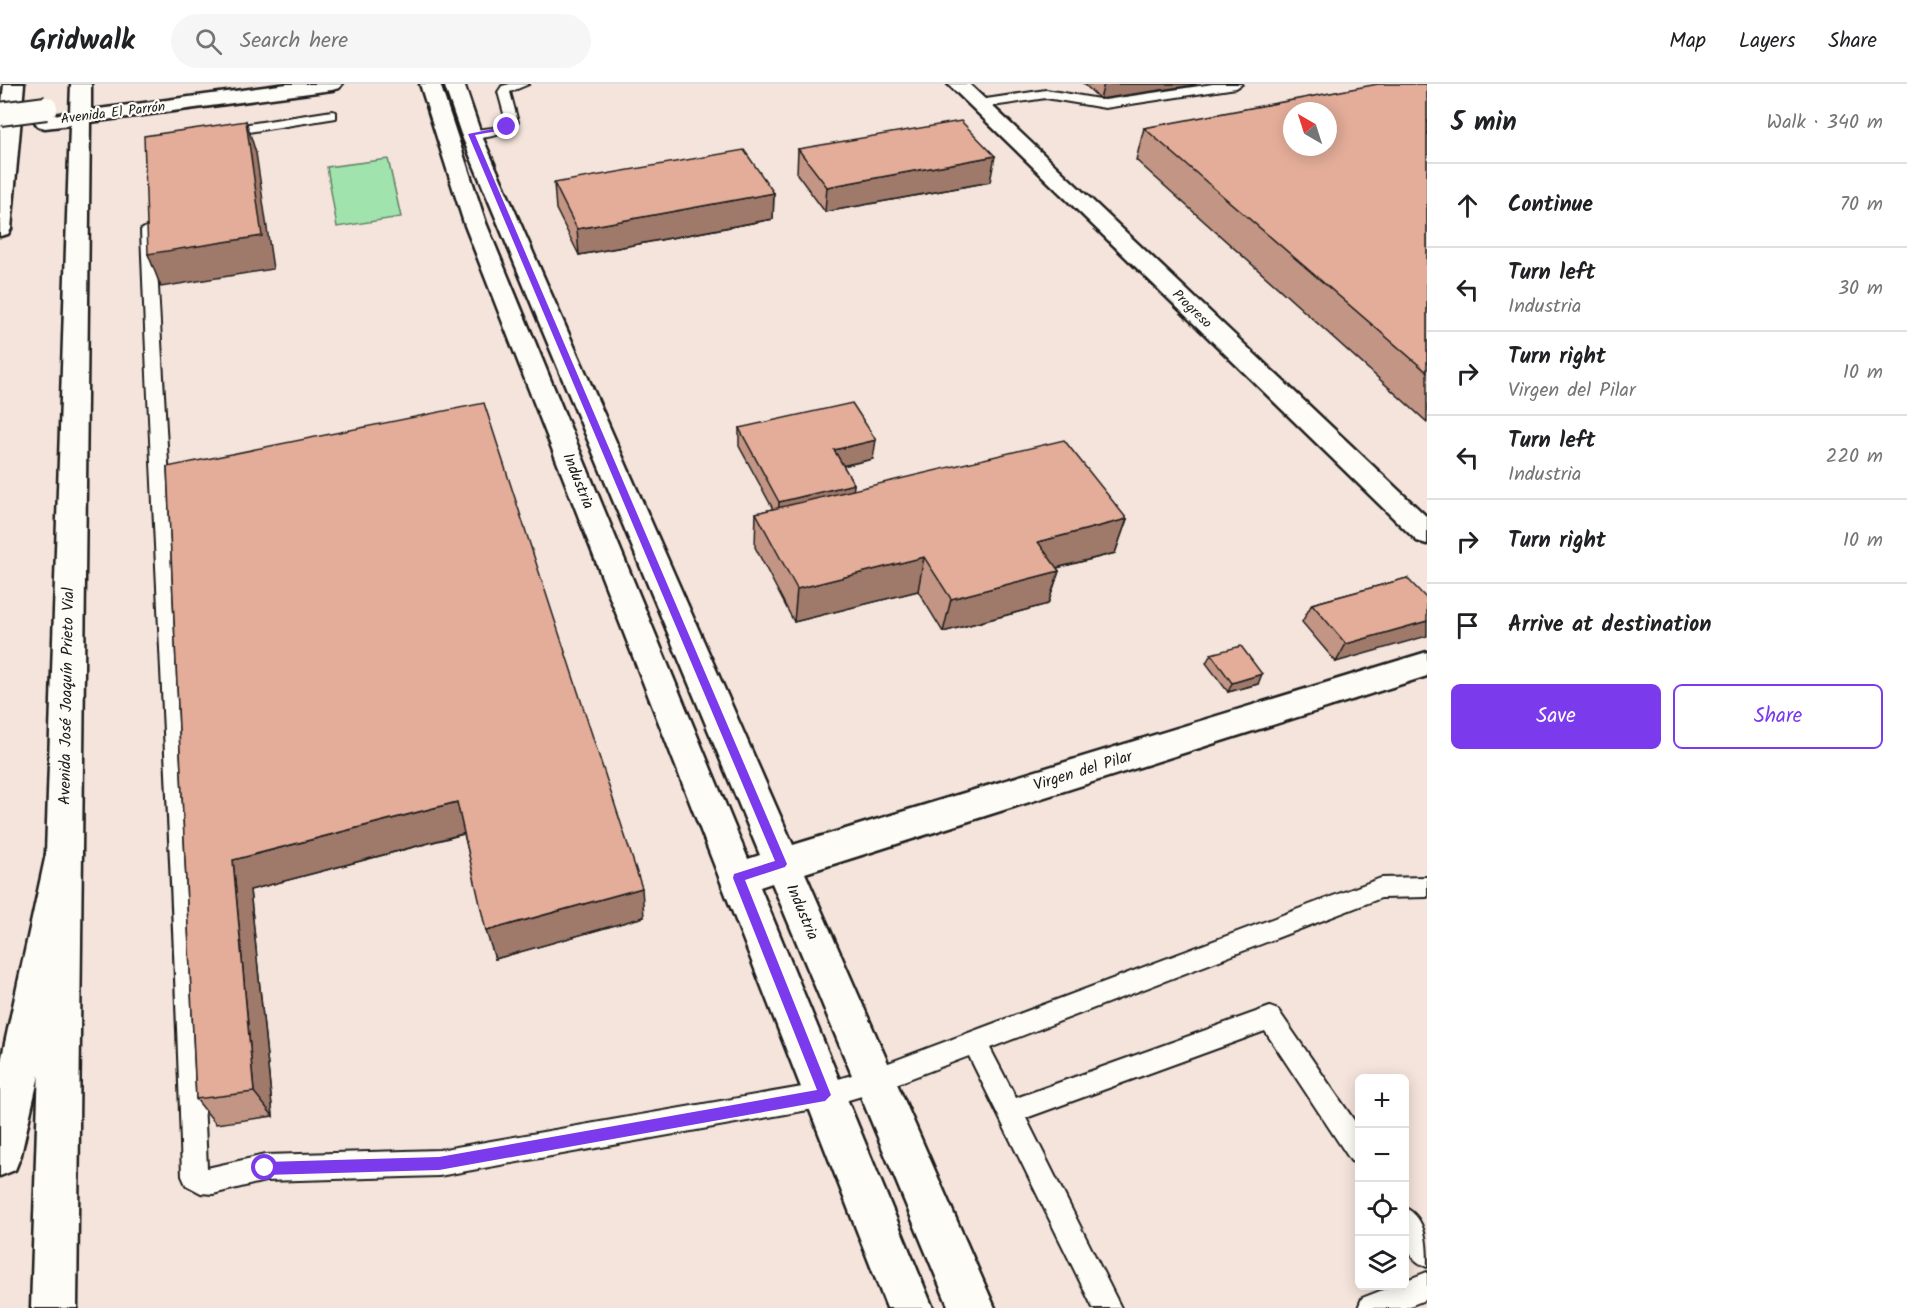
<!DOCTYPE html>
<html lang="en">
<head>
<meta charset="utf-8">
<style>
	body { margin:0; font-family:Kalam,sans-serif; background:#f6f6f6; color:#202124 }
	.controls { position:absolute; right:18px; bottom:18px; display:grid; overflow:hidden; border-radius:9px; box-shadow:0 3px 15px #0003 }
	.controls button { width:54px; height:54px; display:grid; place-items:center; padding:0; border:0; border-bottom:2px solid #e0e0e0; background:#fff; color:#202124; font:30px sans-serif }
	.compass { position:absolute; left:1283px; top:18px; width:54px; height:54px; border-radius:50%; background:#fff; box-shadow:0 3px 15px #0003; rotate:321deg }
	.stop { position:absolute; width:18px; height:18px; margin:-14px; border:4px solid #7c3aed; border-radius:50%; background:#fff }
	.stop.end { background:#7c3aed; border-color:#fff; box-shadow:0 2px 6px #0008 }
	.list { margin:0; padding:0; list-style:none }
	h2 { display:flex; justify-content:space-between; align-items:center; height:78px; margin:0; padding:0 24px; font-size:26px }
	h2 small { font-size:20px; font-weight:400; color:#757577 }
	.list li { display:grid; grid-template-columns:39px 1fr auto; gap:18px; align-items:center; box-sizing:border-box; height:84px; padding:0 24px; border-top:2px solid #e0e0e0 }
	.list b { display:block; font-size:22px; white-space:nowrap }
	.list p { margin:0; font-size:20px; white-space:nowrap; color:#757577 }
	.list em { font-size:20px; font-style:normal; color:#757577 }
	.actions { display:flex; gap:12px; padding:18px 24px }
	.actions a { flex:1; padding:14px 0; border:2px solid #7c3aed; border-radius:9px; text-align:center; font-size:21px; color:#7c3aed }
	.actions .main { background:#7c3aed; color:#fff }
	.icon { flex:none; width:33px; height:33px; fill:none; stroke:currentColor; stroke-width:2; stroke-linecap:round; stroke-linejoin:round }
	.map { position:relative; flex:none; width:1427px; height:1224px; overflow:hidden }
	header { display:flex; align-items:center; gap:36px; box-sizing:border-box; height:84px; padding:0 30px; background:#fff; border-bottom:2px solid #e0e0e0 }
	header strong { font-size:28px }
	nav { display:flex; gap:33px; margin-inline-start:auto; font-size:21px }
	.search { width:420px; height:54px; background:#f6f6f6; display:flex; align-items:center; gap:15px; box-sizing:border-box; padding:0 21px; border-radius:33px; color:#757577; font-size:22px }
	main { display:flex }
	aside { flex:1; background:#fff }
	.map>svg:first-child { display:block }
</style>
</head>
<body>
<header>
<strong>Gridwalk</strong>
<div class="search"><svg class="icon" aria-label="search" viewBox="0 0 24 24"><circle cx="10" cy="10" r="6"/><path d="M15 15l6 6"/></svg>Search here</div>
<nav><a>Map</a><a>Layers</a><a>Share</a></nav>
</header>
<main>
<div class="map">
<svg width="1427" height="1224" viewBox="0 0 1427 1224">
	<rect width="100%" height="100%" fill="#f5e4db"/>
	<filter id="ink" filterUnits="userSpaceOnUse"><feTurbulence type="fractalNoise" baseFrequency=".0167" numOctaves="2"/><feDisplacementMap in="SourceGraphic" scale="12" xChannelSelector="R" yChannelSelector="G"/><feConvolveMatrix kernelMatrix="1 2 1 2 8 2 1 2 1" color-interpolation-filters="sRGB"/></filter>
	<g filter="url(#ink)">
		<polygon fill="#a0e3ad" stroke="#5e8064" stroke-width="1.5" points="388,75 401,133 337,143 327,83"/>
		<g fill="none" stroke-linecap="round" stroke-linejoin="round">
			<defs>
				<g id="service">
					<path d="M510,0H529L510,8L518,38C508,51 483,56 467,53L465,50L467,47L493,44L506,37L498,8L502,2Z"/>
					<polygon points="1213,0 1242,0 1236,4 1105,24 1046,14 979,24 973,20 979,16 1046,6 1105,16"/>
					<polygon points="332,27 336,28 336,34 223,52 217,48 223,44"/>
					<path d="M148,142L155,146C171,459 194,771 207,1084L265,1071L439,1066L825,999L875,984L1381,794L1427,793V813L1381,814L990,964L1016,1014L1270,923L1278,926L1360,1045V1080L1351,1077L1265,947L1026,1034L1121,1224H1093L969,972L875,1008L825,1023L439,1092L265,1097L213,1110L201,1109L186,1101L182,1092C173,776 153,461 141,146Z"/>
					<path d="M1404,1123C1427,1134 1427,1160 1427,1183C1401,1173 1404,1147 1404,1123Z"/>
					<polygon points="1427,1188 1427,1215 1405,1224 1358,1224 1362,1214 1393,1202 1404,1202 1404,1197"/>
				</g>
				<g id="minor">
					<polygon points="420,0 440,0 486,139 748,775 760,771 461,50 444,0 464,0 481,50 793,761 1427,568 1427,592 805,789 995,1224 949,1224 772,799 760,803 933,1224 887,1224 464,139"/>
					<polygon points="948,0 969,0 1427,433 1427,460 1417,457"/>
				</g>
				<polygon id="secondary" points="71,0 91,0 91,26 287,0 342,0 339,4 332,6 90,38 77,1224 31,1224 70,41 45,44 38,42 35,38 38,34 70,28"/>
				<g id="motorway">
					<polygon points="4,0 24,0 11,145 8,150 0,152 0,38"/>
					<polygon points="64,754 77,759 82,770 56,915 21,1071 15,1086 0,1092 0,982 46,770 51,759"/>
				</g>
			</defs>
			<use href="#service" stroke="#1c1c1c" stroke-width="4"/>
			<use href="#minor" stroke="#1c1c1c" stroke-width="5"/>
			<use href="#secondary" stroke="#1c1c1c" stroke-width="5"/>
			<use href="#motorway" stroke="#1c1c1c" stroke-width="5"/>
			<use href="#service" fill="#fdfcf7" fill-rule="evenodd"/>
			<use href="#minor" fill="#fdfcf7" fill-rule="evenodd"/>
			<use href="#secondary" fill="#fdfcf7" fill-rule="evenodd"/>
			<use href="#motorway" fill="#fdfcf7" fill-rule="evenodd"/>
			<defs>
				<polyline id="secondary-bridge" points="0,30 46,24"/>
			</defs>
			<use href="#secondary-bridge" stroke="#1c1c1c" stroke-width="26" stroke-linecap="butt"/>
			<use href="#secondary-bridge" stroke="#fdfcf7" stroke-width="22"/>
		</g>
		<g fill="#c39584" stroke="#1c1c1c" stroke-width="1.5">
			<polygon points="1084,0 1196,0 1195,1 1100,15"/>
			<polygon points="1427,0 1427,338 1136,76 1144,44"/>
			<polygon points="798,65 990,98 825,128 797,90"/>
			<polygon points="554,99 774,109 773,135 579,171 556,125"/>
			<polygon points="739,344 873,375 843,382 854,400 853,406 1127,435 1115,469 1057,484 1059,487 1048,520 943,548 918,507 794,538 755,463 756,429 773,425 739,362"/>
			<polygon points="167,383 644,833 495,875 464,750 250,806 273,1032 216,1040 196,1015"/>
			<polygon points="1407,494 1336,578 1302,538 1312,520"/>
			<polygon points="1211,570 1258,600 1228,608 1206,579"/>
		</g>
		<g fill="#9f796b" stroke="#1c1c1c" stroke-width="1.5">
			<polygon points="1104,0 1196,0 1195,1 1100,15"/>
			<polygon points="246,37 256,69 273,185 161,203 148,170"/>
			<polygon points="995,72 990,98 825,128 827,103"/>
			<polygon points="774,109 773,135 579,171 577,145"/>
			<polygon points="876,356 873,375 832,384 834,366"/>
			<polygon points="854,400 852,419 778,436 779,418"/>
			<polygon points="1127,435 1115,469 1028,491 1038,458"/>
			<polygon points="924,473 918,507 794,538 797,505"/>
			<polygon points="1059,487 1048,520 943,548 951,515"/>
			<polygon points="1427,537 1427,552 1336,578 1346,560"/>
			<polygon points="1262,590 1258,600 1228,608 1232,599"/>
			<polygon points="457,718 466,749 250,806 273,1032 254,1008 233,776"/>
			<polygon points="642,804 644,833 495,875 486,847"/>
		</g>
		<g fill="#e3ad99" stroke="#1c1c1c" stroke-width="1.5" fill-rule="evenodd">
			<path d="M1378,0H1427V288L1144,44ZM1292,27H1328V63H1292Z"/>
			<polygon points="246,37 262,152 148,170 144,52"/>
			<polygon points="961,37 995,72 827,103 798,65"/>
			<polygon points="744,66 774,109 577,145 554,99"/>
			<polygon points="484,319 642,804 486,847 457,718 233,776 254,1008 196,1015 167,383"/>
			<polygon points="852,319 876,356 834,366 854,400 779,418 739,344"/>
			<polygon points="1064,356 1127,435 1038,458 1059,487 951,515 924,473 797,505 756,429"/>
			<polygon points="1407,494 1427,515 1427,537 1346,560 1312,520"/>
			<polygon points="1241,562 1262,590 1232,599 1211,570"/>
		</g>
	</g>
	<polygon fill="#7c3aed" points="507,42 509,45 475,51 787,780 785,783 745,796 831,1011 825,1017 439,1086 265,1091 261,1089 259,1084 261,1080 265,1078 439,1073 817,1006 733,794 734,790 775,777 468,50"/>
	<g text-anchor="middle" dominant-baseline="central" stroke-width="4.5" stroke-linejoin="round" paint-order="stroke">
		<g font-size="14" fill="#1c1c1c" stroke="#fdfcf7">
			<text transform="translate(113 29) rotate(-7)">Avenida El Parrón</text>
			<text transform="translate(1192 225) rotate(44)">Progreso</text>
		</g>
		<g font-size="16" fill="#1c1c1c" stroke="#fdfcf7">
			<text transform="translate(578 397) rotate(68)">Industria</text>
			<text transform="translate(67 612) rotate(-89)">Avenida José Joaquín Prieto Vial</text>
			<text transform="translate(1083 687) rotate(-17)">Virgen del Pilar</text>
			<text transform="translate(802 828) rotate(67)">Industria</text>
		</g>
	</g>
</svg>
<div class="controls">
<button>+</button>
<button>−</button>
<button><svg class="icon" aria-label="locate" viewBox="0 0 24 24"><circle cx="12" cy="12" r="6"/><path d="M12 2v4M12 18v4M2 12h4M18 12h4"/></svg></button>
<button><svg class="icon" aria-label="layers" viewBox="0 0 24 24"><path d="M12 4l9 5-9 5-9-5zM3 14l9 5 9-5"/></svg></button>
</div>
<svg class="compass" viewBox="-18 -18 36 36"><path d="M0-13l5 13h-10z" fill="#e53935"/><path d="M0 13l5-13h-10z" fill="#757577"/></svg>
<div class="stop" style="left:265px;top:1084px"></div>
<div class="stop end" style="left:507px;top:43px"></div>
</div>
<aside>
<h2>5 min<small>Walk · 340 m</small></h2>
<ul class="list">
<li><svg class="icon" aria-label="ahead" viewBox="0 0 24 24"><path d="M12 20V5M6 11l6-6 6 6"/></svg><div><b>Continue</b></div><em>70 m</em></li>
<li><svg class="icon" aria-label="left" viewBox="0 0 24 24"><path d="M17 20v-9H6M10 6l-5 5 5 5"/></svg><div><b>Turn left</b><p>Industria</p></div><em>30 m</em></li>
<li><svg class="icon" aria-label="right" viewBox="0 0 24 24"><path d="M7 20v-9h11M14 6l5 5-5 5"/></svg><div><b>Turn right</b><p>Virgen del Pilar</p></div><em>10 m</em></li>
<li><svg class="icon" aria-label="left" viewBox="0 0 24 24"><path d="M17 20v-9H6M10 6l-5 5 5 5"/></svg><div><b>Turn left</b><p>Industria</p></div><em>220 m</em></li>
<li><svg class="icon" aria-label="right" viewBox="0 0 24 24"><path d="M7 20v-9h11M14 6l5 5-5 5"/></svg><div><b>Turn right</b></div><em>10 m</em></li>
<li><svg class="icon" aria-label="arrive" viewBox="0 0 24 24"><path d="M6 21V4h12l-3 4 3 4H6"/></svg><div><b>Arrive at destination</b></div></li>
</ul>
<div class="actions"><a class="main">Save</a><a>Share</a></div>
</aside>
</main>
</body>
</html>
